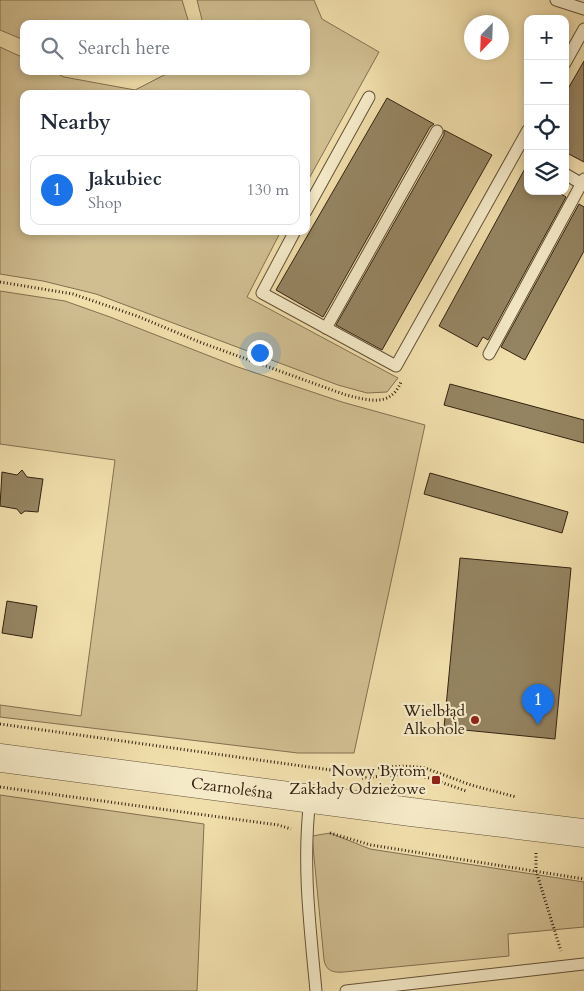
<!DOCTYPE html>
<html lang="en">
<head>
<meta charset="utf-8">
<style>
	body { margin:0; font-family:Cardo,serif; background:#f2f2f3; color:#1f2937 }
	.controls { position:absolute; right:15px; top:15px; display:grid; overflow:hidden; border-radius:10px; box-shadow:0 2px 8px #0003 }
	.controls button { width:45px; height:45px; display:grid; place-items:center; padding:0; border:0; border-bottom:1px solid #e0e1e3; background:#fff; color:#1f2937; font:25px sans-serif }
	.compass { position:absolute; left:464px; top:15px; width:45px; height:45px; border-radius:50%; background:#fff; box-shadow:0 2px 8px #0003; rotate:203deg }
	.you { position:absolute; left:259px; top:352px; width:18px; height:18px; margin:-12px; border:4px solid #fff; border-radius:50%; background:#1a73e8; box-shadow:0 0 0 8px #1a73e833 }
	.badge { display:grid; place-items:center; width:32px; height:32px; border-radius:50%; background:#1a73e8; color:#fff; font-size:16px; font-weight:700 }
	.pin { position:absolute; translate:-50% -41px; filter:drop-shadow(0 1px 2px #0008) }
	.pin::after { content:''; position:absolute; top:26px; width:18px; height:15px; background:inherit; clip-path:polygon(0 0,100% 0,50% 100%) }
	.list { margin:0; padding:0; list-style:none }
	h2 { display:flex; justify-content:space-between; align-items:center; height:65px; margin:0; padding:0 20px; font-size:21px }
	h2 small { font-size:16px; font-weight:400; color:#747a83 }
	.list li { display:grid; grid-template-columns:32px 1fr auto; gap:15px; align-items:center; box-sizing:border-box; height:70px; margin:0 10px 10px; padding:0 10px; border:1px solid #e0e1e3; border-radius:10px }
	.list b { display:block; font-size:19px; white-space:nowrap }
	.list p { margin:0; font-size:16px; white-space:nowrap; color:#747a83 }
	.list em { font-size:16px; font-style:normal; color:#747a83 }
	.icon { flex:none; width:28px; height:28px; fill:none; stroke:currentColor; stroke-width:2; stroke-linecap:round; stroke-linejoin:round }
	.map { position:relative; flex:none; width:584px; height:991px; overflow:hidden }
	.search { position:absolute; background:#fff; box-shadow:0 2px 8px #0003; left:20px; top:20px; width:290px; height:55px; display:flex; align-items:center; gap:12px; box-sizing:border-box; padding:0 18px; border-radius:10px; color:#747a83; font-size:19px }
	.panel { position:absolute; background:#fff; box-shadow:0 2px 8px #0003; left:20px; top:90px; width:290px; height:145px; border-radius:10px }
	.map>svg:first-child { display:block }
</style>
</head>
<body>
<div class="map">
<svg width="584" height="991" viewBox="0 0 584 991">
	<rect width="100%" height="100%" fill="#f0deab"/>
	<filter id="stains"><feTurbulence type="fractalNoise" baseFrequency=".004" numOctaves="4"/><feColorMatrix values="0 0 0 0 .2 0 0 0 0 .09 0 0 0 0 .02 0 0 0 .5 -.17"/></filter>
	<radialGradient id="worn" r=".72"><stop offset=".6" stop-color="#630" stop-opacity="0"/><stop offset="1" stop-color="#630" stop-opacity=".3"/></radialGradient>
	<g fill="#d0be91" stroke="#827051">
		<polygon points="0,0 182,0 188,20 187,24 24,24 24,40 0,30"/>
		<polygon points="197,0 314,0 322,19 379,52 306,184 306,94 24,94 24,231 281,231 247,297 398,378 387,392 367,393 338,385 96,294 43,281 0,274 0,47 24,58 24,71 52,71 64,77 135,90 172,71 306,71 306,24 203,24"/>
		<polygon points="0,291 65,301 110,317 235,366 342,402 425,425 354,753 298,753 0,717 0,705 81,716 115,460 0,444"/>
		<polygon points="0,795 204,824 197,991 0,991"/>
		<path d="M330,833L370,849L584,882V927L508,934L509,956L344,972C333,973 326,971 324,960L312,836Z"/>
	</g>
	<g fill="#958461" stroke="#321">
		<polygon points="584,61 584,162 565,152 565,94"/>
		<polygon points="387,98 434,124 430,127 323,317 276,290"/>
		<polygon points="444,130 492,155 382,350 336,325 444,135"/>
		<polygon points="528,163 528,191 556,191 566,197 488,340 483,337 477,347 439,326"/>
		<polygon points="579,204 584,207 584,251 525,360 501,347"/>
		<polygon points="450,384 584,420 584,443 444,405"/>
		<polygon points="22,470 27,477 43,479 38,512 25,511 21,514 17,509 0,506 2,472 17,475"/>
		<polygon points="430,473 568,512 562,533 424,494"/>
		<polygon points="460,558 571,568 555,739 444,728"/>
		<polygon points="7,601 37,606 32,638 2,633"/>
	</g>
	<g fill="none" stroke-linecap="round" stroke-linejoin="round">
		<defs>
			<g id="service">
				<polyline points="556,0 584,9"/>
				<polyline points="565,63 584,29"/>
				<polyline points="565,174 584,185"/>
				<polyline points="306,211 369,97"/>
				<polyline points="295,231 262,293 396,366 528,130"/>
				<polyline points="326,328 437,131"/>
				<polyline points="489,354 584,179"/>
				<path d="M310,799C302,863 310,927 316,991"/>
				<polyline points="346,991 584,964"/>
			</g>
			<g id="tertiary">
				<path id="s1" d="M0,758L411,812L584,833"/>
			</g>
		</defs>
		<use href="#service" stroke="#625138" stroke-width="13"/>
		<use href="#tertiary" stroke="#625138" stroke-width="29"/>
		<g stroke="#321" stroke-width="3" stroke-dasharray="1 2.5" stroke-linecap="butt">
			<path d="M0,282L73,294L137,316L202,343L346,395C368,400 390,408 401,382"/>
			<path d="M0,724L338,771C367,771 396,763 425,768L471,785L516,797"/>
			<polyline points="362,778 405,774 429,778 466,791"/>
			<polyline points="0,787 278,825 291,829"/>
			<polyline points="330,833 371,845 584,879"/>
			<polyline points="536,853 536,871 561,951"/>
		</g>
		<use href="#service" stroke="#f5eac8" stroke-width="11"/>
		<use href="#tertiary" stroke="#f5eac8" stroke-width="28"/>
	</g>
	<g fill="#8f2418" stroke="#f5eac8" stroke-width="2">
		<circle cx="475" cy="720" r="5"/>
		<rect x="431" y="775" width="10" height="10" rx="2.5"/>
	</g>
	<g text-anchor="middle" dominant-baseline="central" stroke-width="4.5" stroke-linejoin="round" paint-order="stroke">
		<g font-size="16" fill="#321" stroke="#f5eac8" text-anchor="end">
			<text x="465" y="711">Wielbłąd<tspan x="465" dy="18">Alkohole</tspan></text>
			<text x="426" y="771">Nowy Bytom<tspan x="426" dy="18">Zakłady Odzieżowe</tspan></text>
		</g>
		<g font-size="16" fill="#321" stroke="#f5eac8">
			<text stroke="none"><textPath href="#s1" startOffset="234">Czarnoleśna</textPath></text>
		</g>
	</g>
	<rect width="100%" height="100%" filter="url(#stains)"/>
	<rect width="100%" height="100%" fill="url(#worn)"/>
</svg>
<div class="controls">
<button>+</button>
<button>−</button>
<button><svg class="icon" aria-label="locate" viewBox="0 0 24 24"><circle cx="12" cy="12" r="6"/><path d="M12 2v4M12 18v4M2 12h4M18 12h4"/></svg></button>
<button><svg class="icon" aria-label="layers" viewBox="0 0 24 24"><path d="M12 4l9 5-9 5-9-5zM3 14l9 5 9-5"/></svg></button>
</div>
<svg class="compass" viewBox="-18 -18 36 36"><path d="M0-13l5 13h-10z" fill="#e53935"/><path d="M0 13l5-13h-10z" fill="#747a83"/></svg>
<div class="you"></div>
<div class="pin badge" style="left:538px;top:725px">1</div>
<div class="search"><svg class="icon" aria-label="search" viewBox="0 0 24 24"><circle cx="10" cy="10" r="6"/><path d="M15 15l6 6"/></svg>Search here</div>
<section class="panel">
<h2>Nearby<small></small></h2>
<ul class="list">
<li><span class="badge">1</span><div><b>Jakubiec</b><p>Shop</p></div><em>130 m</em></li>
</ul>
</section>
</div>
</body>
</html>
